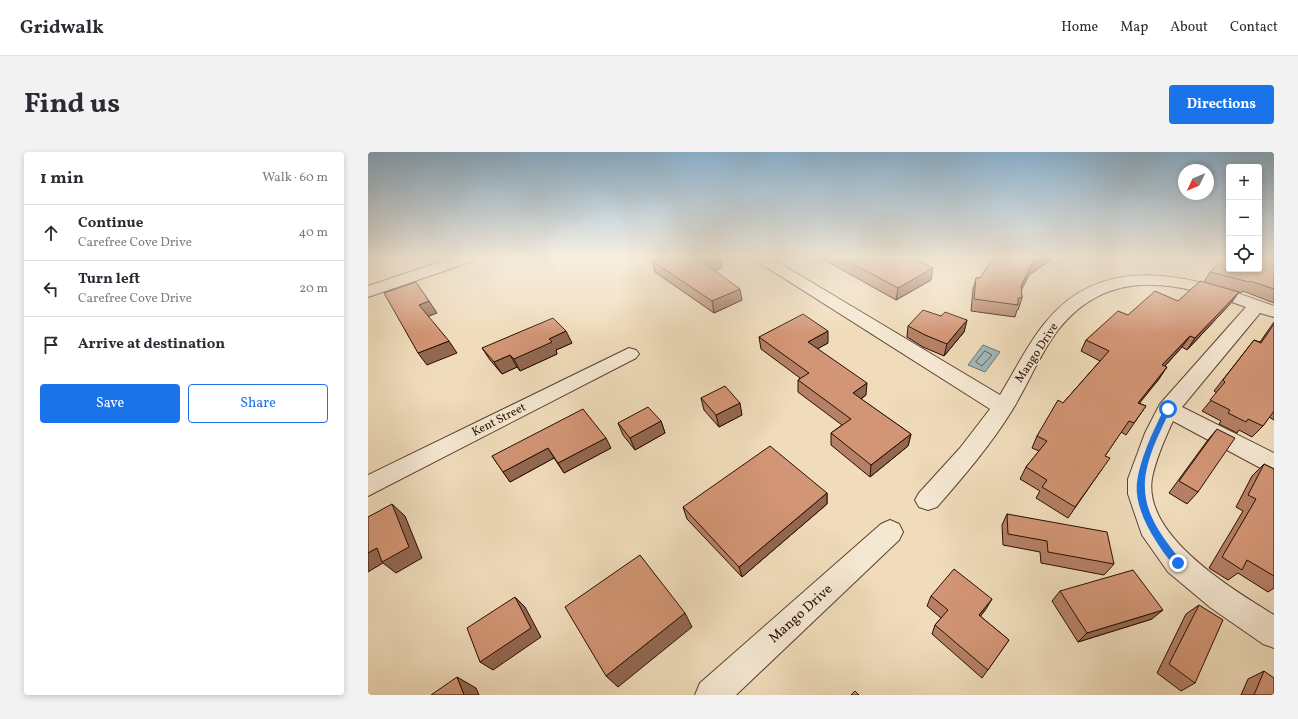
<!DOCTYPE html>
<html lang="en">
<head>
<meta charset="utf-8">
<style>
	body { margin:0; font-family:Vollkorn,serif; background:#f2f2f3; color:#2b2b33 }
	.controls { position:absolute; right:12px; top:12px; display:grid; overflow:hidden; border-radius:4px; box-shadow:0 2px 6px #0003 }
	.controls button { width:36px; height:36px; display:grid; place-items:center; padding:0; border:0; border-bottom:1px solid #e1e1e2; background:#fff; color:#2b2b33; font:20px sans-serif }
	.compass { position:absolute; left:810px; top:12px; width:36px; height:36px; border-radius:50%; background:#fff; box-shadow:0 2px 6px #0003; rotate:226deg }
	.stop { position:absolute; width:12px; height:12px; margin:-9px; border:3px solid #1a73e8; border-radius:50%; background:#fff }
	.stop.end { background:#1a73e8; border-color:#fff; box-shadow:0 1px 4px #0008 }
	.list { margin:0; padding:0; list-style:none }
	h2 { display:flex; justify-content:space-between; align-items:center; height:52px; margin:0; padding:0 16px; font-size:17px }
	h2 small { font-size:13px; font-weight:400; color:#7c7c81 }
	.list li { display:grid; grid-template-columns:26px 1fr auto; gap:12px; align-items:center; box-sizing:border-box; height:56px; padding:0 16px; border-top:1px solid #e1e1e2 }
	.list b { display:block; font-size:15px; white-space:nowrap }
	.list p { margin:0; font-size:13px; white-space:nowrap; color:#7c7c81 }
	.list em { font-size:13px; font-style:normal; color:#7c7c81 }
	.actions { display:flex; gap:8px; padding:12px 16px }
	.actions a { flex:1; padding:9px 0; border:1px solid #1a73e8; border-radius:4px; text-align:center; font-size:14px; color:#1a73e8 }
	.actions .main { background:#1a73e8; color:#fff }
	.icon { flex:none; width:22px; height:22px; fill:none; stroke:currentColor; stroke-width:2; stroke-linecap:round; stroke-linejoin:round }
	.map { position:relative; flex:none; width:906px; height:543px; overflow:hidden; border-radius:4px }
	header { display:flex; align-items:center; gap:24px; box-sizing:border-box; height:56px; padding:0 20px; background:#fff; border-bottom:1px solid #e1e1e2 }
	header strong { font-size:19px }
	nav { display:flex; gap:22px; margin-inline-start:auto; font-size:14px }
	.intro { display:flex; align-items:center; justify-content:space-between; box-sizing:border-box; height:96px; padding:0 24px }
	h1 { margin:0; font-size:28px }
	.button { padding:10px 18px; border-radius:4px; background:#1a73e8; color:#fff; font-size:14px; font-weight:700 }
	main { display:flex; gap:24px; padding:0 24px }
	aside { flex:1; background:#fff; border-radius:4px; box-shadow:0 2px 6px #0003 }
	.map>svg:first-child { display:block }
</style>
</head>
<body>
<header>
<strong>Gridwalk</strong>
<nav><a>Home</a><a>Map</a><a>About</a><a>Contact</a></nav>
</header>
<div class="intro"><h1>Find us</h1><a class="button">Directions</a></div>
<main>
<aside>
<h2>1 min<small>Walk · 60 m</small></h2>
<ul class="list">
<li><svg class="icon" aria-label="ahead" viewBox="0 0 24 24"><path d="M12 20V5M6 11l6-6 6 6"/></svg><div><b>Continue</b><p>Carefree Cove Drive</p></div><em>40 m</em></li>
<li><svg class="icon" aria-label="left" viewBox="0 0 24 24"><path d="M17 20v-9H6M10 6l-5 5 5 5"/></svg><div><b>Turn left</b><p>Carefree Cove Drive</p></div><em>20 m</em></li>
<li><svg class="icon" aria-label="arrive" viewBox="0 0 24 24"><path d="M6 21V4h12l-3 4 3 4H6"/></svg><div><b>Arrive at destination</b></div></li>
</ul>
<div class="actions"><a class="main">Save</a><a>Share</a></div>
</aside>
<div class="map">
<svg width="906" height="543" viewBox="0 0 906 543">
	<rect width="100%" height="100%" fill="#f0dcbb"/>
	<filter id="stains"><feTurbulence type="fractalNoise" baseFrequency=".005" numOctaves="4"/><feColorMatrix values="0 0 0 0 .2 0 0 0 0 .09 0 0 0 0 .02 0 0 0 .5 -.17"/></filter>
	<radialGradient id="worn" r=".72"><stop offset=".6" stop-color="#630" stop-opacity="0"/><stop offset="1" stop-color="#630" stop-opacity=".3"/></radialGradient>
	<polygon fill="#a0b9bb" stroke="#717470" points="615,193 632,200 617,220 600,213"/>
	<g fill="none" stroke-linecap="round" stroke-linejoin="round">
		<polygon stroke="#65625e" stroke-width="1" points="617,199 624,203 614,214 608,210"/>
		<defs>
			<g id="street">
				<polygon points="84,106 107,106 105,109 0,145 0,134"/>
				<path d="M384,106H403L632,243C647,219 659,193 677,171C738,95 829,126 906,154V165L892,161L814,255L906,301V321L898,319L805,269C797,286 788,307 784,326C774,384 866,438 906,463V496L895,492L843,456L800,420L774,383L760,342V327L777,281L792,252L878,155C810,130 741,113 690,178C671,203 660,233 643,260C622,294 595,325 569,355L560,358L551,355L547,348L551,341L592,296L622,257Z"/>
				<polygon points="261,196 268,198 271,202 268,206 0,344 0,323"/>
				<polygon points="522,368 531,372 535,380 531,388 368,543 327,543 332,531 513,372"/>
			</g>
		</defs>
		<use href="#street" stroke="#5c402f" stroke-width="2"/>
		<use href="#street" fill="#f5e8d3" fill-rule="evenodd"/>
	</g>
	<g fill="#b58065" stroke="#2a0c00">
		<polygon points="453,106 545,106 563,128 528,148"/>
		<polygon points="625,106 685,106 661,123 653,137 654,146 650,158 649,158 647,165 603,159 605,137 608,126 612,126"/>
		<polygon points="906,106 906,151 875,139 873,141 871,140 863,151 819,198 814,195 797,214 791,227 771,251 778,254 758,283 753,280 737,304 734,317 700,366 668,346 672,339 652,327 658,315 671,299 664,296 669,284 695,251 732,209 713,199 718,188 760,163 810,149 836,130 842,120"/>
		<polygon points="284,109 354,115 346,119 374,148 346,161 287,120"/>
		<polygon points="573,164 599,168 596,180 576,204 555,195 539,185 540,174"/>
		<polygon points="906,170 906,268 901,265 895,274 884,285 871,278 869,281 851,272 853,269 834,259 849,241 846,239 886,188 892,190"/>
		<polygon points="391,185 460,191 449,197 498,243 493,247 543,282 540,294 502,325 463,293 463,281 474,273 430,240 430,228 432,226 393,197"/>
		<polygon points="204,191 188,198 189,202 152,219 149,215 134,222 122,208 114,196"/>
		<polygon points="333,246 374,263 351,275 336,258"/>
		<polygon points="293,269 297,281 267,298 255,283 250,271"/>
		<polygon points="849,277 830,340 819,352 801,341 839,289"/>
		<polygon points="243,296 196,321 186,306 142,330 135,320 124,304"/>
		<polygon points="896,312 906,317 906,436 900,440 870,421 860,428 841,416 875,359 868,355 884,324"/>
		<polygon points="459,341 459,352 374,425 319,367 315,355"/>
		<polygon points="639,362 746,412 736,423 673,411 672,400 635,393 634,373"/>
		<polygon points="692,439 784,467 710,490 684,449"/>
		<polygon points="563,444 618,457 612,464 641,488 614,526 564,482 567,473 573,466 559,454"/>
		<polygon points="831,453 827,531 813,539 789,521 818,462"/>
		<polygon points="896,519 906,543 873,543 880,527"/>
	</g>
	<g fill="#936852" stroke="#2a0c00">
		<polygon points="346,106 352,106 354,115 338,122 336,111"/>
		<polygon points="673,106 685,106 661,123 650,145 653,134 664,112"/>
		<polygon points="565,116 563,128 528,148 530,136"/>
		<polygon points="372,137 374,148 346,161 344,149"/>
		<polygon points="871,140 863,151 819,198 827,186"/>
		<polygon points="61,149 69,161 59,165 51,153"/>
		<polygon points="599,168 596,180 576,204 579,192"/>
		<polygon points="198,179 204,191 188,198 189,202 152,219 146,207 181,187"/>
		<polygon points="460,179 460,191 440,202 440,190"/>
		<polygon points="822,184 814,195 787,225 794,213"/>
		<polygon points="81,189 89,201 59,213 50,201"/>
		<polygon points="142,203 149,215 134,222 126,210"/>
		<polygon points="799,215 791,227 762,263 770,251"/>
		<polygon points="499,231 498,243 484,253 485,241"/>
		<polygon points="372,251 374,263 351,275 348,263"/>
		<polygon points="293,269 297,281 267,298 262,286"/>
		<polygon points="543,282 540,294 502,325 503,313"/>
		<polygon points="238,286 243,296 196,321 190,311"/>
		<polygon points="180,296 186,306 142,330 135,320"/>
		<polygon points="459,341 459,352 374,425 371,415"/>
		<polygon points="24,352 37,364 54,406 28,421 15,411 0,420 0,401 9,396"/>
		<polygon points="147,445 157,455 173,485 125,518 112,510"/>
		<polygon points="624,447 618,457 606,473 611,463"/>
		<polygon points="795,458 784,467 710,490 719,481"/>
		<polygon points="317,461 324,475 250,535 238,524"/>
		<polygon points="89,525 108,536 111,543 96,543"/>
	</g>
	<g fill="#d29575" stroke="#2a0c00">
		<polygon points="290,106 346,106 336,111 372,137 344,149 284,109"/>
		<polygon points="474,106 545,106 565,116 530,136"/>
		<polygon points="625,106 673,106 664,112 653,134 654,146 650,146 650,153 606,147 608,126 612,126"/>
		<polygon points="856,106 861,106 861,117 891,117 891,106 906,106 906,137 882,129 881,130 842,120"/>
		<polygon points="832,129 871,140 827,186 822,184 794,213 799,215 770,251 778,254 766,271 761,269 737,304 742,306 707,355 674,335 679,328 658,315 679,289 669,284 690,248 695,251 741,199 718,188 750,159 760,163 787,139 810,149"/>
		<polygon points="48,130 61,149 51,153 81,189 50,201 16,141"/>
		<polygon points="555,158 573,164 577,160 599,168 579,192 557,183 540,174"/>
		<polygon points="435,162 460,179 440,190 499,231 485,241 543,282 503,313 463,281 483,267 430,228 441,221 391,185"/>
		<polygon points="185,166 198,179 181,187 184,190 146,207 142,203 126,210 114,196"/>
		<polygon points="906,172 906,259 895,274 880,267 878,270 860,261 862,258 842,248 857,230 855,228 886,188 893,191"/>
		<polygon points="357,234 372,251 348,263 333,246"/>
		<polygon points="280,255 293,269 262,286 250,271"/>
		<polygon points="215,257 238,286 190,311 180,296 135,320 124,304"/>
		<polygon points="849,277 867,286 830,340 811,329"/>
		<polygon points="402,294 459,341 371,415 315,355"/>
		<polygon points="896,312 906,317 906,424 879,408 874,418 854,405 888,347 880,343"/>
		<polygon points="24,352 41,395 14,410 9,396 0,401 0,365"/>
		<polygon points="639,362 739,380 746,412 680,400 679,389 640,382"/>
		<polygon points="272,403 317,461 238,524 197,455"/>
		<polygon points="586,417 624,447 611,463 641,488 620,518 567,473 580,458 563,444"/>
		<polygon points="765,418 795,458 719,481 692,439"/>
		<polygon points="147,445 163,476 112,510 99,476"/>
		<polygon points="831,453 855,468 827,531 801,512"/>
		<polygon points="896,519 906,526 906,543 886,543"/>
		<polygon points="89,525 96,543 63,543"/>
		<polygon points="487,539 491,543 483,543"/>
	</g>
	<linearGradient id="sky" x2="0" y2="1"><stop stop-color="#8bb6d6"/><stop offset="0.58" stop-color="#f8efe0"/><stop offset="1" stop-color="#f8efe0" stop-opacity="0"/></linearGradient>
	<rect width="906" height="182" fill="url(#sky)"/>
	<path fill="#1a73e8" d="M800,255L803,257C770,323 763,350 813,408L814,411L810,414C802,411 793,397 788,389C779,375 771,359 769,342C766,319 786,276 797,256Z"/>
	<g text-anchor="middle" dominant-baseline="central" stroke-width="3.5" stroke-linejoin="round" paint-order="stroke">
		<g font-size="12" fill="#2a0c00" stroke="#f5e8d3">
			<text transform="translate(669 201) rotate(-57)">Mango Drive</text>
			<text transform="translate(131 268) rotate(-27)">Kent Street</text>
		</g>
		<g font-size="14" fill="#2a0c00" stroke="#f5e8d3">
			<text transform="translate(433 462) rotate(-42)">Mango Drive</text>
		</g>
	</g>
	<rect width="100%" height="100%" filter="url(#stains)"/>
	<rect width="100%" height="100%" fill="url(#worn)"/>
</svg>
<div class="controls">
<button>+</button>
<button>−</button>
<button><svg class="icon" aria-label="locate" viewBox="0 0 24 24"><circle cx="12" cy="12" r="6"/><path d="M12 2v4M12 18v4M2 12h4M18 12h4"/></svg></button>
</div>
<svg class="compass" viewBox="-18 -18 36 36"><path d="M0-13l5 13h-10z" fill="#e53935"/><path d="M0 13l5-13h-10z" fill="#7c7c81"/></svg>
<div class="stop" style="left:800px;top:257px"></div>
<div class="stop end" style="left:810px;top:411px"></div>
</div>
</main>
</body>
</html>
